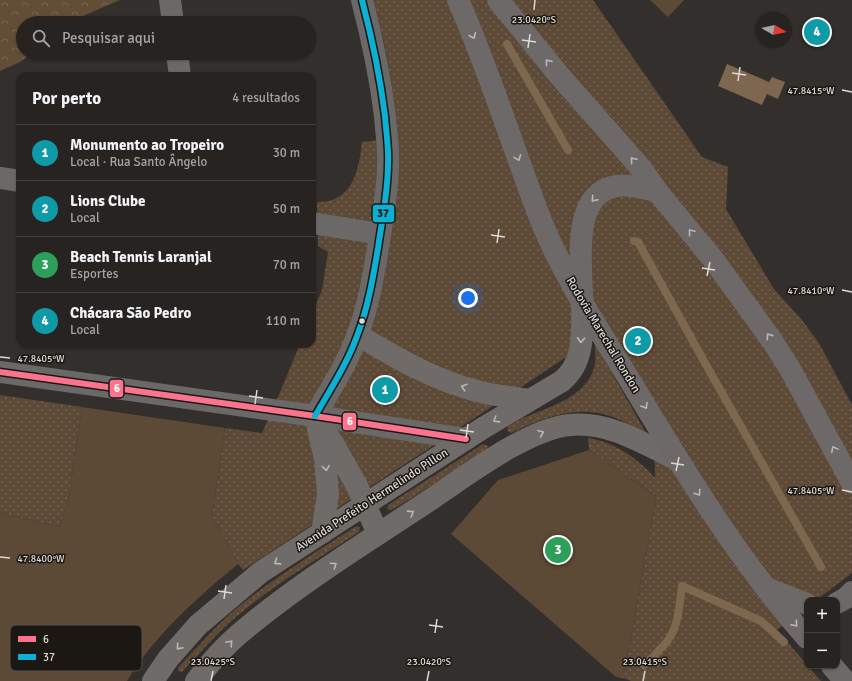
<!DOCTYPE html>
<html lang="pt">
<head>
<meta charset="utf-8">
<style>
	body { margin:0; font-family:Signika,sans-serif; background:#322f2e; color:#f1f3f6 }
	.controls { position:absolute; right:12px; bottom:12px; display:grid; overflow:hidden; border-radius:8px; box-shadow:0 1px 3px #0004 }
	.controls button { width:36px; height:36px; display:grid; place-items:center; padding:0; border:0; border-bottom:1px solid #42403f; background:#262321; color:#f1f3f6; font:20px sans-serif }
	.compass { position:absolute; left:756px; top:12px; width:36px; height:36px; border-radius:50%; background:#262321; box-shadow:0 1px 3px #0004; rotate:99deg }
	.you { position:absolute; left:468px; top:298px; width:14px; height:14px; margin:-10px; border:3px solid #fff; border-radius:50%; background:#1a73e8; box-shadow:0 0 0 6px #1a73e833 }
	.badge { display:grid; place-items:center; width:26px; height:26px; border-radius:50%; background:#a29e9a; color:#fff; font-size:13px; font-weight:700 }
	.pin { position:absolute; translate:-50% -50%; border:2px solid #fff; box-shadow:0 1px 4px #0006 }
	.list { margin:0; padding:0; list-style:none }
	h2 { display:flex; justify-content:space-between; align-items:center; height:52px; margin:0; padding:0 16px; font-size:17px }
	h2 small { font-size:13px; font-weight:400; color:#a4a4a5 }
	.list li { display:grid; grid-template-columns:26px 1fr auto; gap:12px; align-items:center; box-sizing:border-box; height:56px; padding:0 16px; border-top:1px solid #42403f }
	.list b { display:block; font-size:15px; white-space:nowrap }
	.list p { margin:0; font-size:13px; white-space:nowrap; color:#a4a4a5 }
	.list em { font-size:13px; font-style:normal; color:#a4a4a5 }
	.icon { flex:none; width:22px; height:22px; fill:none; stroke:currentColor; stroke-width:2; stroke-linecap:round; stroke-linejoin:round }
	.map { position:relative; flex:none; width:852px; height:681px; overflow:hidden }
	.search { position:absolute; background:#262321; box-shadow:0 1px 3px #0004; left:16px; top:16px; width:300px; height:44px; display:flex; align-items:center; gap:10px; box-sizing:border-box; padding:0 14px; border-radius:22px; color:#a4a4a5; font-size:15px }
	.panel { position:absolute; background:#262321; box-shadow:0 1px 3px #0004; left:16px; top:72px; width:300px; height:276px; border-radius:12px }
	.map>svg:first-child { display:block }
</style>
</head>
<body>
<div class="map">
<svg width="852" height="681" viewBox="0 0 852 681">
	<defs>
		<pattern id="grass-dots" width="8" height="8" patternUnits="userSpaceOnUse"><rect width="8" height="8" fill="#5c4936"/><path d="M2 2h.1M6 6h.1" fill="none" stroke="#736352" stroke-width="1.8" stroke-linecap="round"/></pattern>
		<pattern id="forest-crowns" width="20" height="18" patternUnits="userSpaceOnUse"><rect width="20" height="18" fill="#624d37"/><path d="M2 6a3 3 0 1 1 6 0M12 15a3 3 0 1 1 6 0" fill="none" stroke="#786653"/></pattern>
	</defs>
	<rect width="100%" height="100%" fill="#322f2c"/>
	<g fill="url(#grass-dots)">
		<path d="M373,0H593L702,157L728,167L726,209L774,289L802,320L819,343L852,405V573L777,630L821,681H631L626,679L616,677L625,670L656,496L589,450L588,438C614,442 638,458 655,478L654,437L595,338L422,453L243,570L238,564L212,516L225,428L262,433L281,390L300,344H312V314L322,290L328,252L318,246L317,202C353,203 359,169 362,142L398,138C394,91 386,45 373,0Z"/>
		<path d="M595,343L650,440C603,399 563,408 511,433L507,431L508,426C515,423 521,418 528,416C552,406 585,397 594,368C596,360 595,351 595,343Z"/>
		<polygon points="0,395 82,407 69,496 60,527 0,513"/>
		<polygon points="483,444 488,446 487,451 392,510 387,509 388,505"/>
		<path d="M355,527H360L359,532C315,561 268,588 228,624C212,639 197,656 182,672L178,671V668C200,644 222,619 248,599C282,573 319,550 355,527Z"/>
	</g>
	<polygon fill="url(#forest-crowns)" points="0,0 120,0 76,19 71,23 23,23 23,53 32,53 20,62 0,71"/>
	<g fill="#5c4936">
		<polygon points="650,0 684,0 668,17"/>
		<path d="M82,407L225,428L212,516L238,564C200,595 152,638 127,681H0V513L60,527L69,496Z"/>
		<polygon points="589,450 656,496 625,670 616,677 451,534 498,480"/>
	</g>
	<polygon fill="#7e674f" points="727,64 769,82 772,77 785,82 778,99 767,94 762,105 718,86"/>
	<g fill="none" stroke-linecap="round" stroke-linejoin="round">
		<g stroke="#7e674f" stroke-width="8">
			<polyline points="507,44 568,150"/>
			<polyline points="634,241 638,242 710,372 821,567"/>
			<path d="M644,665C651,659 658,652 664,645C679,629 679,607 682,586L761,621L784,642"/>
		</g>
		<g stroke="#6a6968" stroke-width="22">
			<polyline points="170,0 173,23"/>
			<polyline points="177,53 180,76"/>
			<polyline points="0,178 20,181"/>
			<polyline points="312,223 380,234"/>
			<polyline points="0,372 315,416 466,439"/>
			<path d="M315,416C330,390 347,364 357,336C368,308 373,278 378,248C382,220 388,192 388,164C389,148 386,132 385,116C380,76 372,38 362,0"/>
		</g>
		<g stroke="#6e6b68" stroke-width="22">
			<path d="M358,335C396,358 434,380 477,391C494,396 512,397 529,400"/>
			<polyline points="315,416 334,445 357,486 378,534"/>
			<polyline points="318,429 325,459 328,494 322,533"/>
			<path d="M153,681L168,659L198,625L261,572L483,428L562,381C586,361 582,329 582,301"/>
			<path d="M196,681C208,665 224,647 239,634C298,584 365,543 430,500C466,476 527,429 570,425C609,421 644,444 678,460"/>
		</g>
		<g stroke="#6c6968" stroke-width="22">
			<path d="M458,0C481,52 499,105 518,158C528,185 536,211 548,237C571,288 603,336 632,384C685,472 738,560 807,638"/>
			<polyline points="498,0 558,74 640,167 660,195 713,259 773,342 790,369 852,483"/>
			<path d="M582,298C582,264 570,193 617,186C630,184 644,189 656,191"/>
			<polyline points="766,588 807,604"/>
			<polyline points="837,603 846,598 852,592"/>
			<polyline points="832,666 845,681"/>
		</g>
		<defs>
			<polyline id="bus-1" points="0,372 315,416 466,439"/>
			<path id="bus-2" d="M315,416C330,390 347,364 357,336C368,308 373,278 378,248C382,220 388,192 388,164C389,148 386,132 385,116C380,76 372,38 362,0"/>
		</defs>
		<use href="#bus-1" stroke="#1b1814" stroke-width="9"/>
		<use href="#bus-2" stroke="#1b1814" stroke-width="9"/>
		<use href="#bus-1" stroke="#fc738d" stroke-width="6"/>
		<use href="#bus-2" stroke="#0dafd3" stroke-width="6"/>
	</g>
	<defs><path id="oneway-chevron" d="M-2-3.5L2.5 0L-2 3.5" fill="none" stroke-width="1.6" stroke-linecap="round" stroke-linejoin="round"/></defs>
	<g stroke="#bcb7b4">
		<use href="#oneway-chevron" transform="translate(473 36) rotate(67)"/>
		<use href="#oneway-chevron" transform="translate(548 62) rotate(-129)"/>
		<use href="#oneway-chevron" transform="translate(518 158) rotate(70)"/>
		<use href="#oneway-chevron" transform="translate(633 160) rotate(-131)"/>
		<use href="#oneway-chevron" transform="translate(594 199) rotate(131)"/>
		<use href="#oneway-chevron" transform="translate(691 232) rotate(-130)"/>
		<use href="#oneway-chevron" transform="translate(769 336) rotate(-125)"/>
		<use href="#oneway-chevron" transform="translate(645 406) rotate(59)"/>
		<use href="#oneway-chevron" transform="translate(834 449) rotate(-118)"/>
		<use href="#oneway-chevron" transform="translate(698 493) rotate(57)"/>
		<use href="#oneway-chevron" transform="translate(795 624) rotate(49)"/>
	</g>
	<g stroke="#bcb8b4">
		<use href="#oneway-chevron" transform="translate(581 340) rotate(94)"/>
		<use href="#oneway-chevron" transform="translate(464 387) rotate(-162)"/>
		<use href="#oneway-chevron" transform="translate(496 420) rotate(148)"/>
		<use href="#oneway-chevron" transform="translate(541 433) rotate(-23)"/>
		<use href="#oneway-chevron" transform="translate(326 468) rotate(82)"/>
		<use href="#oneway-chevron" transform="translate(411 513) rotate(-33)"/>
		<use href="#oneway-chevron" transform="translate(277 562) rotate(147)"/>
		<use href="#oneway-chevron" transform="translate(334 565) rotate(-34)"/>
		<use href="#oneway-chevron" transform="translate(230 643) rotate(-47)"/>
		<use href="#oneway-chevron" transform="translate(179 647) rotate(131)"/>
	</g>
	<path fill="none" stroke="#ded9d5" stroke-width="1.5" d="M534,10L535,0M522,40L536,42M528,48L530,34M732,73L746,75M738,81L740,67M842,90L852,92M491,235L505,237M497,243L499,229M702,268L715,270M707,276L710,262M842,290L852,292M0,357L10,358M249,396L263,398M255,404L257,390M460,430L474,432M466,438L468,424M671,463L684,465M676,471L679,457M842,490L852,492M0,557L10,558M218,591L232,593M224,599L226,585M429,625L443,627M435,633L437,619M211,681L213,671M427,681L429,671M643,681L645,671"/>
	<circle fill="#ded9d5" stroke="#1b1814" stroke-width="1.5" cx="362" cy="321" r="3.5"/>
	<g text-anchor="middle" dominant-baseline="central" stroke-width="3" stroke-linejoin="round" paint-order="stroke">
		<g font-size="12" fill="#ded9d5" stroke="#1b1814">
			<text transform="translate(603 335) rotate(59)">Rodovia Marechal Rondon</text>
			<text transform="translate(372 500) rotate(-33)">Avenida Prefeito Hermelindo Pillon</text>
		</g>
	</g>
	<rect x="10" y="625" width="132" height="46" rx="6" fill="#1b1814" stroke="#56524e" stroke-width="1"/>
	<rect x="18" y="636" width="18" height="6" fill="#fc738d"/>
	<rect x="18" y="654" width="18" height="6" fill="#0dafd3"/>
	<g font-size="11" fill="#ded9d5">
		<text x="43" y="643">6</text>
		<text x="43" y="661">37</text>
	</g>
	<g font-size="10" text-anchor="middle" fill="#ded9d5" stroke="#1b1814" stroke-width="3" stroke-linejoin="round" paint-order="stroke">
		<text x="534" y="23">23.0420°S</text>
		<text x="811" y="94">47.8415°W</text>
		<text x="811" y="294">47.8410°W</text>
		<text x="41" y="362">47.8405°W</text>
		<text x="811" y="494">47.8405°W</text>
		<text x="41" y="562">47.8400°W</text>
		<text x="213" y="665">23.0425°S</text>
		<text x="429" y="665">23.0420°S</text>
		<text x="645" y="665">23.0415°S</text>
	</g>
	<g stroke="#1b1814" stroke-width="1.5">
		<rect x="372" y="204" width="23" height="19" rx="4" fill="#0dafd3"/>
		<rect x="109" y="379" width="15" height="19" rx="4" fill="#fc738d"/>
		<rect x="342" y="412" width="15" height="19" rx="4" fill="#fc738d"/>
	</g>
	<g font-size="11" text-anchor="middle" font-weight="bold" fill="#fff">
		<text x="117" y="392">6</text>
		<text x="350" y="425">6</text>
	</g>
	<g font-size="11" text-anchor="middle" font-weight="bold" fill="#111">
		<text x="383" y="217">37</text>
	</g>
</svg>
<div class="controls">
<button>+</button>
<button>−</button>
</div>
<svg class="compass" viewBox="-18 -18 36 36"><path d="M0-13l5 13h-10z" fill="#e53935"/><path d="M0 13l5-13h-10z" fill="#a4a4a5"/></svg>
<div class="you"></div>
<div class="pin badge" style="left:385px;top:390px;background:#0f9aa8">1</div>
<div class="pin badge" style="left:638px;top:341px;background:#0f9aa8">2</div>
<div class="pin badge" style="left:558px;top:550px;background:#2e9e5b">3</div>
<div class="pin badge" style="left:817px;top:32px;background:#0f9aa8">4</div>
<div class="search"><svg class="icon" aria-label="search" viewBox="0 0 24 24"><circle cx="10" cy="10" r="6"/><path d="M15 15l6 6"/></svg>Pesquisar aqui</div>
<section class="panel">
<h2>Por perto<small>4 resultados</small></h2>
<ul class="list">
<li><span class="badge" style="background:#0f9aa8">1</span><div><b>Monumento ao Tropeiro</b><p>Local · Rua Santo Ângelo</p></div><em>30 m</em></li>
<li><span class="badge" style="background:#0f9aa8">2</span><div><b>Lions Clube</b><p>Local</p></div><em>50 m</em></li>
<li><span class="badge" style="background:#2e9e5b">3</span><div><b>Beach Tennis Laranjal</b><p>Esportes</p></div><em>70 m</em></li>
<li><span class="badge" style="background:#0f9aa8">4</span><div><b>Chácara São Pedro</b><p>Local</p></div><em>110 m</em></li>
</ul>
</section>
</div>
</body>
</html>
